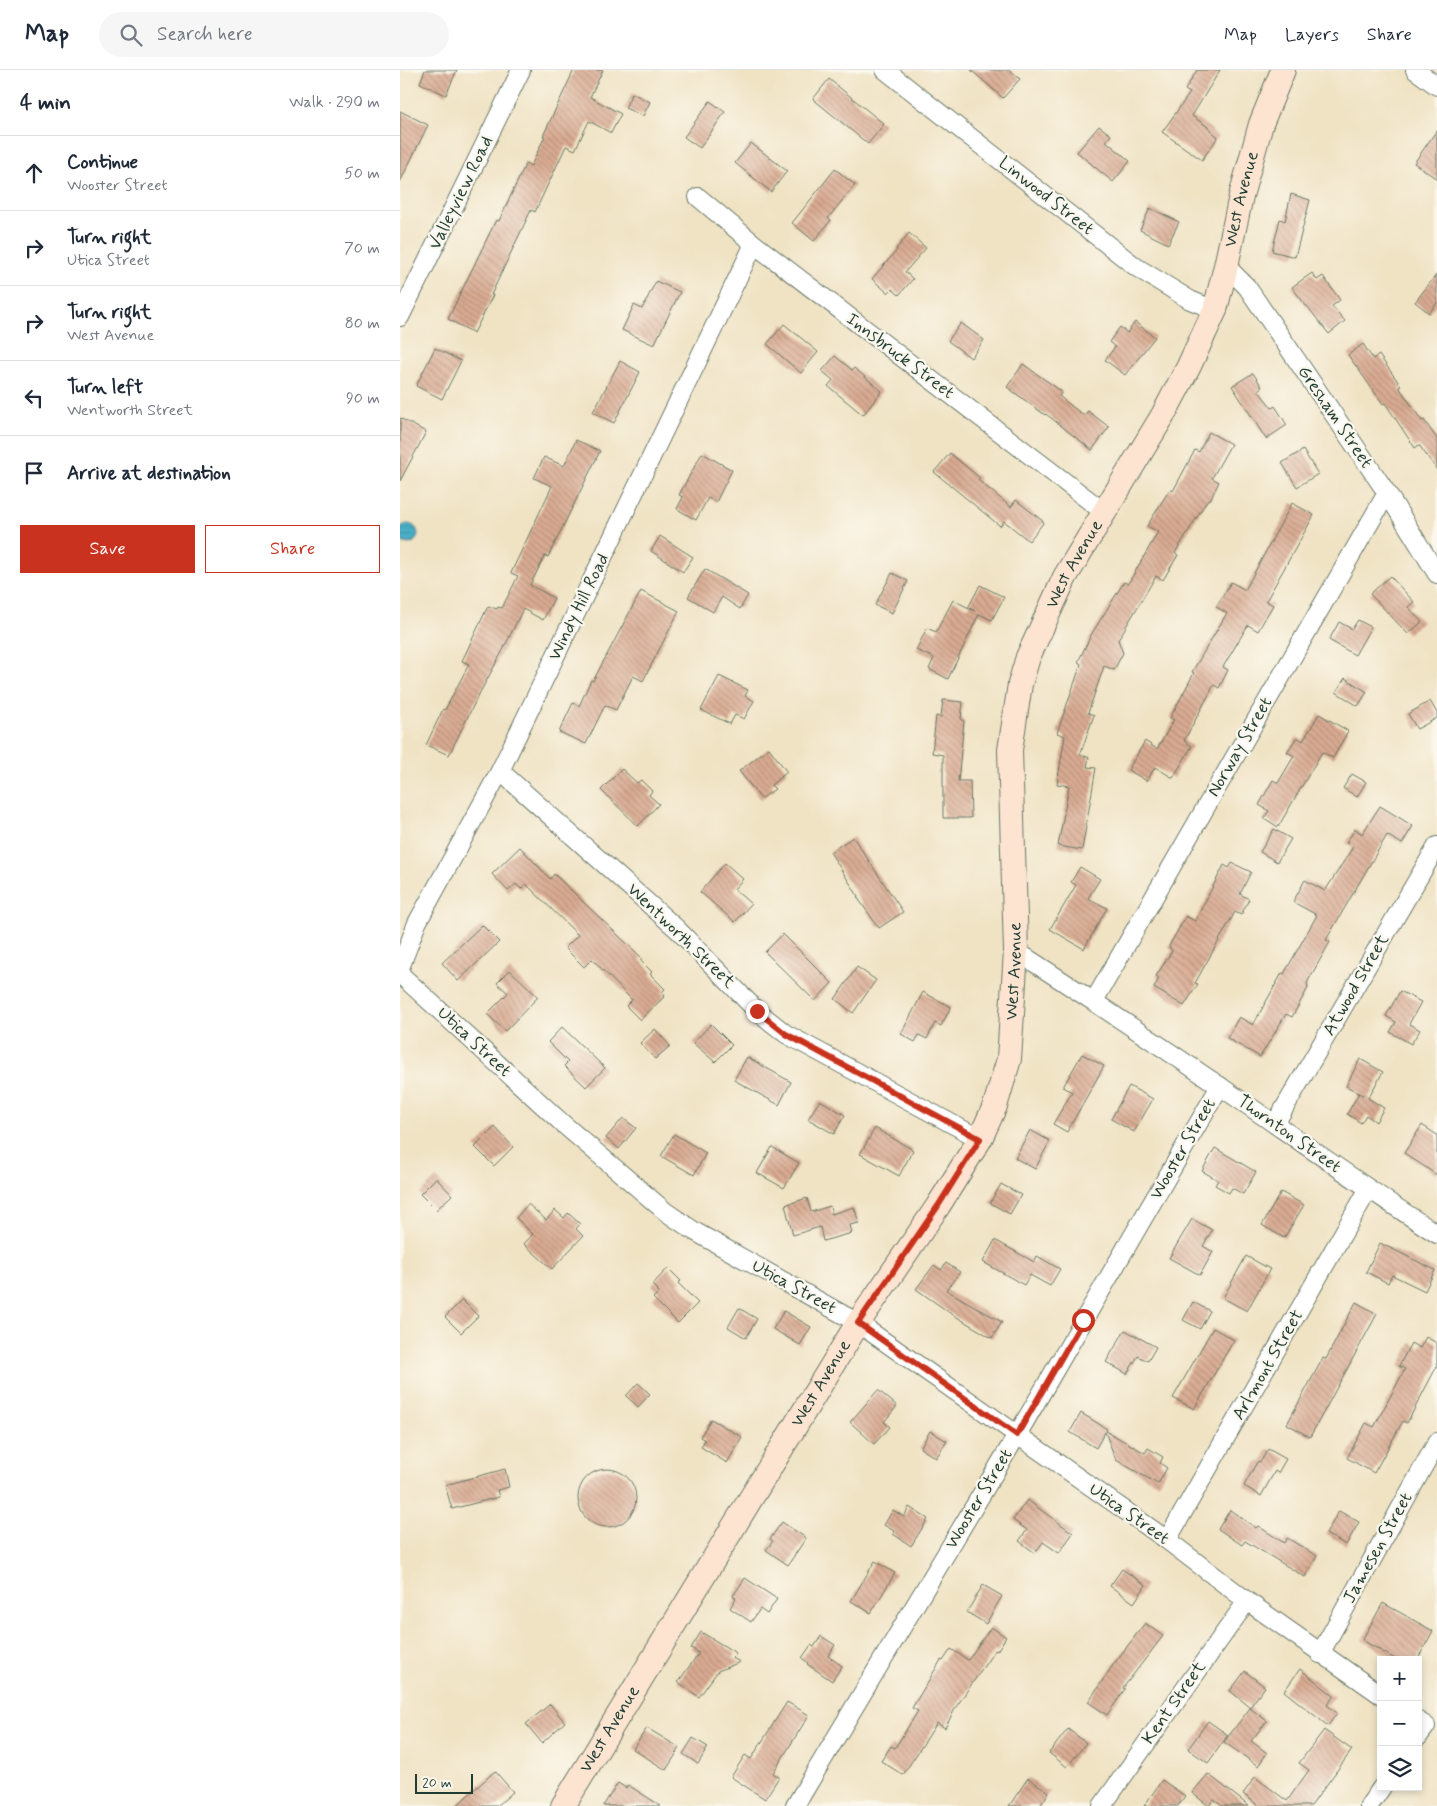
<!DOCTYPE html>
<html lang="en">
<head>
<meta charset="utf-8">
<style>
	body { margin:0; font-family:Mynerve,sans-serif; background:#f6f6f7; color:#1f2937 }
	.controls { position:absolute; right:15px; bottom:15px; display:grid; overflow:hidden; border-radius:0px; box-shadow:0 2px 8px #0003 }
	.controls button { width:45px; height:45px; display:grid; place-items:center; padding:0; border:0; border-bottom:1px solid #e0e1e3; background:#fff; color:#1f2937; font:25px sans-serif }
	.scale { position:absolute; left:15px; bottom:12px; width:58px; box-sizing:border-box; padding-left:5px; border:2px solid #1f3d34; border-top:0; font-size:14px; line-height:18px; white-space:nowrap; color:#1f3d34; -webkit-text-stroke:4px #fbf7ec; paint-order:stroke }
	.stop { position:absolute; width:15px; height:15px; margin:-11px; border:4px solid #c8321e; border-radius:50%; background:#fff }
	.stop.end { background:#c8321e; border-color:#fff; box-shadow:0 1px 5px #0008 }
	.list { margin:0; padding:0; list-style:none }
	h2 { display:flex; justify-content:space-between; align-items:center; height:65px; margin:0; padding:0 20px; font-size:21px }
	h2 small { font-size:16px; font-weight:400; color:#747a83 }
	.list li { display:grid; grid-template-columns:32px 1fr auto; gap:15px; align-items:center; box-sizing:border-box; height:75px; padding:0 20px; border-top:1px solid #e0e1e3 }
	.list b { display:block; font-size:19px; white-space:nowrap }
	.list p { margin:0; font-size:16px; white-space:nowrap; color:#747a83 }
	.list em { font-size:16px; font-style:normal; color:#747a83 }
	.actions { display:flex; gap:10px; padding:15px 20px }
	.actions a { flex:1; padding:11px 0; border:1px solid #c8321e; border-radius:0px; text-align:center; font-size:18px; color:#c8321e }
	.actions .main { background:#c8321e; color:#fff }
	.icon { flex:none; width:28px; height:28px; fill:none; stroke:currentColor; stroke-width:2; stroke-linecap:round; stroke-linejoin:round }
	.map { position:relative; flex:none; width:1037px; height:1736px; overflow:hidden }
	header { display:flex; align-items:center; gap:30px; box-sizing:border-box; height:70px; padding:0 25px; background:#fff; border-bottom:1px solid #e0e1e3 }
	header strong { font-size:24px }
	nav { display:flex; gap:28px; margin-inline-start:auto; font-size:18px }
	.search { width:350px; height:45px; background:#f6f6f7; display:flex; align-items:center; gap:12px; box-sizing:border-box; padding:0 18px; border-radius:28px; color:#747a83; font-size:19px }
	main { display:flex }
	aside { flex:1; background:#fff }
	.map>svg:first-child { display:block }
</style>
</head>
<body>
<header>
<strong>Map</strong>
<div class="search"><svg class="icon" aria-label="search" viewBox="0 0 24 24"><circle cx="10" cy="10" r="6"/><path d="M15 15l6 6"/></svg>Search here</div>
<nav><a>Map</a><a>Layers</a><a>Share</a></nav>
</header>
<main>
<aside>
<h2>4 min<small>Walk · 290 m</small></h2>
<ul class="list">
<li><svg class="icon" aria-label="ahead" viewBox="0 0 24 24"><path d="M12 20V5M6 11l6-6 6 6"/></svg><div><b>Continue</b><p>Wooster Street</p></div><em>50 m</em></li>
<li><svg class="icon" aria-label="right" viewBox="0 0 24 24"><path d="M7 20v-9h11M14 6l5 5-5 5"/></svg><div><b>Turn right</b><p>Utica Street</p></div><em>70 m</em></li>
<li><svg class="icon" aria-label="right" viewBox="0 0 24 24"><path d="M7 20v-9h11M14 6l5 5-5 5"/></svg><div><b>Turn right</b><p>West Avenue</p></div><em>80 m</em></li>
<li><svg class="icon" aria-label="left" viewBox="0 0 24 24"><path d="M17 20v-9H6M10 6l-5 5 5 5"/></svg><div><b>Turn left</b><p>Wentworth Street</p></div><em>90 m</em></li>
<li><svg class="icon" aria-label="arrive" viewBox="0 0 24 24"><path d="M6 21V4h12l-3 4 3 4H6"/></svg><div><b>Arrive at destination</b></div></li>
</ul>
<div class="actions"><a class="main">Save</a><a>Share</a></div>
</aside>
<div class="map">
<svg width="1037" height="1736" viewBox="0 0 1037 1736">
	<defs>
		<pattern id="water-rules" width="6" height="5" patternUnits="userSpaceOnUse" patternTransform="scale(1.25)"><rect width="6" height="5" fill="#49afc8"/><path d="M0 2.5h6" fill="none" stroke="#3c90a3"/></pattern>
		<pattern id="building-back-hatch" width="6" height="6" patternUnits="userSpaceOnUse" patternTransform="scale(1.25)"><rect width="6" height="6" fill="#daab92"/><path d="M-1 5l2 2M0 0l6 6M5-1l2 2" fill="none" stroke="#b08c78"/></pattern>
	</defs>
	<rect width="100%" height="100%" fill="#fbf7ec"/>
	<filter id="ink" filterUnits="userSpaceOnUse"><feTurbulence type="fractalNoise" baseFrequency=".02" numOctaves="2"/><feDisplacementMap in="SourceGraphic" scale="10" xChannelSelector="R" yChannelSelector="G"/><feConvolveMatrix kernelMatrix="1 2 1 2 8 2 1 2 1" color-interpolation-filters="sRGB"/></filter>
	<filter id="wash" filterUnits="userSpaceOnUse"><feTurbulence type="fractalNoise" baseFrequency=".0096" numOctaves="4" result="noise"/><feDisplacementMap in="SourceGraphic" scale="20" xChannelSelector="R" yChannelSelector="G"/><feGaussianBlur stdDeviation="1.12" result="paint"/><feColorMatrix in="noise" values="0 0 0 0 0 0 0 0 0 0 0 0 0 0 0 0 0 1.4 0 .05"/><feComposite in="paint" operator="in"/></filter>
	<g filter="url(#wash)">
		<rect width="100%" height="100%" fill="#f0e3c4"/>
		<circle fill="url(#water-rules)" stroke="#34767e" cx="8" cy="464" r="10"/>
		<g id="blocks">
			<g fill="url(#building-back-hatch)">
				<polygon points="25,0 57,0 46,25 20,13"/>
				<polygon points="174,0 203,0 190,27 221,44 211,63 189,51 175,80 166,76 135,142 131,140 91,225 93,225 74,263 48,249 96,150 99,151 126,93 131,96 145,66 143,66"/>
				<polygon points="571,0 610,0 620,9 603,28"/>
				<polygon points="797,0 820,0 792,46 811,59 812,62 818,67 802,90 762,62 790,23 785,20"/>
				<polygon points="429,9 484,54 468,74 413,29"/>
				<polygon points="232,23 250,32 243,46 225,38"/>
				<polygon points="310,31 325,42 300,78 284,67"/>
				<polygon points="0,41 28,55 0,112"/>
				<polygon points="699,56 711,65 706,71 730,91 713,112 677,82"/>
				<polygon points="1037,60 1037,109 1014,93"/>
				<polygon points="351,73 387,101 371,122 335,93"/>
				<polygon points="435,99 455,115 428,148 431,150 414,171 392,153"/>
				<polygon points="891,124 910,130 895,187 872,181 880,149 885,151"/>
				<polygon points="750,138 779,152 768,174 740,160"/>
				<polygon points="509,163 526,178 505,202 513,209 499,225 492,219 488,223 472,209 497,180 496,179"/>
				<polygon points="912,203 917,210 923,206 940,230 932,236 945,251 929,264 907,236 906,236 892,217"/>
				<polygon points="1037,204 1037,233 1029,243 1015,232"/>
				<polygon points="256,211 280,222 254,275 222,260 234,235 242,239"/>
				<polygon points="735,252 755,267 725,305 705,290 715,277 709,272 720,257 727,263"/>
				<polygon points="561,253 584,270 571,288 548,271"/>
				<polygon points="384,254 418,282 401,303 367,274"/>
				<polygon points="963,274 973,289 979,285 1001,316 999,317 1022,351 1024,350 1037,369 1037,400 1019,375 1015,378 985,333 983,334 948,285"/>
				<polygon points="35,278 61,291 42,329 16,316"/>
				<polygon points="435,286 452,300 454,298 482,321 463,345 428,316 433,310 422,301"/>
				<polygon points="220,291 240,302 214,353 193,342"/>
				<polygon points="623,294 662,322 659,326 684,346 688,341 709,357 692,380 646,344 645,345 607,317"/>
				<polygon points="853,303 862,317 858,320 872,338 875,336 887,355 866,369 832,316"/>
				<polygon points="0,348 26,362 0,411"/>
				<polygon points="809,362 831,374 812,408 819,412 810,430 808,429 775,483 778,485 763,510 756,506 718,570 723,583 714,600 704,596 688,643 694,645 680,685 689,687 687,697 696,698 682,780 658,776 669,716 657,714 665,666 657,663 681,594 678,592 691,565 724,512 728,514 758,462 747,456 770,419 773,421 795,380 799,382"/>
				<polygon points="176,370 200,381 148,487 145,486 130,515 154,528 143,550 123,539 102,582 77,628 49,685 26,675 43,639 45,640 69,594 62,591 88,536 97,539 98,537 102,538 118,506 111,503 152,416 134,408 144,387 164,396"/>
				<polygon points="903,380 918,404 897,417 882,393"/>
				<polygon points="302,383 332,400 316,432 308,428 296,450 277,439 283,427 279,425"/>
				<polygon points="550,383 580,408 578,410 611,437 616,430 644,452 629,471 604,451 600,456 534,402"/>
				<polygon points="892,433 914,445 866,531 873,535 858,561 848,555 823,597 828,600 819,618 814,615 784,671 792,676 773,708 755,697 747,711 728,700 745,671 757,679 774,650 770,648 794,603 792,602 827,543 816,537 831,512 845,520"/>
				<polygon points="260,466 293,487 283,502 251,481"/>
				<polygon points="305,499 348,525 340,539 322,527 313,542 288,527"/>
				<polygon points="492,503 508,511 492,543 475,535"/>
				<polygon points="990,506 1014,532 1008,537 1022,552 1008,564 970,524"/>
				<polygon points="580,515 604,527 592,550 579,544 548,609 529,599 534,588 516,580 527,558 536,562 553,530 575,541 568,538"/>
				<polygon points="241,521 279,541 243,611 233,606 216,640 205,635 186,674 159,662 173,633 179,636 191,610 193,611"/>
				<polygon points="958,550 971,557 955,585 929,570 939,552 952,559"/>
				<polygon points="319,606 348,620 345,626 354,631 344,649 335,645 330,654 301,640"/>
				<polygon points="945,608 967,622 958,636 936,622"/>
				<polygon points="543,630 563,632 561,649 564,651 558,711 570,711 571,748 543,748 543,685 532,683 536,646 541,647"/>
				<polygon points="1030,631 1037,643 1037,648 1017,659 1008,644"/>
				<polygon points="919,644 948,661 933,688 922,682 878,757 864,748 869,741 859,735 873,710 878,713 894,686 887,682 897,667 903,671"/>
				<polygon points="369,678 387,702 371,715 375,719 361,729 339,701"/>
				<polygon points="222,699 237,713 241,710 252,721 249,725 259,734 238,756 201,720"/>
				<polygon points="952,704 966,712 957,727 943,718"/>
				<polygon points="980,736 1013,756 1002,774 987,765 926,870 930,872 907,913 908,918 892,947 886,944 860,987 827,968 839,947 853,955 882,903 884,904 917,845 893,832 905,810 925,821 953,777 946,773 955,759 962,764"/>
				<polygon points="874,759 891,769 877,792 860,782"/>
				<polygon points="453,767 503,842 479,858 457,827 458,826 430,782"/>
				<polygon points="120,777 150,809 154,804 242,888 240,890 252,902 250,904 265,919 262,922 265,926 240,950 226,936 232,930 192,889 184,897 165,878 178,865 126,814 121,819 116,814 108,821 92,804"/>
				<polygon points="325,793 343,809 334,819 351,834 335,852 300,822"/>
				<polygon points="832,793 851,802 840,824 849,829 841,845 835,842 795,913 798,914 784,936 754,918 759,908 756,906 772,881 769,876 786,846 795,851 824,795 829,798"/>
				<polygon points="680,797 700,809 688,828 707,838 684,879 650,859 676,815 671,812"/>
				<polygon points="82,855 99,872 58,911 42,893"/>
				<polygon points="383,864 432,913 415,931 365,882"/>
				<polygon points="457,897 476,910 453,943 435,929"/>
				<polygon points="110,900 138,927 105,961 87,944 108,923 97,913"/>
				<polygon points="1000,921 1021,932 1009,954 1020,960 1011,974 990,962 996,952 986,946"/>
				<polygon points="523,922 551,937 541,956 535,953 527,969 519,965 515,972 501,964"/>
				<polygon points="311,954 332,975 315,992 293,973"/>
				<polygon points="162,957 205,998 186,1017 164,996 168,992 148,972"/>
				<polygon points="255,959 270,976 255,989 240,973"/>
				<polygon points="682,984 704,996 667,1062 653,1054 672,1022 663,1017"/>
				<polygon points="347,987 391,1012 379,1035 334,1010"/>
				<polygon points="960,989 983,1002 968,1028 984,1038 976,1052 966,1045 961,1053 947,1044 959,1023 963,1025 946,1016"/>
				<polygon points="729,1016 753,1029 734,1062 711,1049"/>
				<polygon points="420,1030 445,1045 434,1064 408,1049"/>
				<polygon points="223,1048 236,1058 219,1079 206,1068"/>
				<polygon points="1022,1055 1037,1065 1037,1105 1004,1083"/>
				<polygon points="95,1057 113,1077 94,1096 75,1077"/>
				<polygon points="475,1058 513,1080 499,1106 460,1084"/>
				<polygon points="630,1060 650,1071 635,1099 615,1088"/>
				<polygon points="274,1064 306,1083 294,1105 261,1086"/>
				<polygon points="372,1077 399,1093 384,1118 357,1103"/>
				<polygon points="815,1078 856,1102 843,1124 832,1118 829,1123 815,1115 818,1110 802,1101"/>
				<polygon points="36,1108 52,1125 36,1140 20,1124"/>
				<polygon points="601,1114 621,1125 610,1144 590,1133"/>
				<polygon points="881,1122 904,1135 884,1168 862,1155"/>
				<polygon points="407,1128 411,1142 430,1136 432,1144 454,1137 459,1153 450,1155 452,1163 423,1171 420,1157 393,1165 385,1135"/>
				<polygon points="128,1134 146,1150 155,1140 164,1148 168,1143 180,1154 176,1159 183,1166 152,1199 124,1174 133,1164 116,1148"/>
				<polygon points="792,1149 812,1160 803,1176 813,1182 800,1205 769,1188"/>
				<polygon points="595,1170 634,1192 637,1186 660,1199 650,1216 630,1205 624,1215 583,1192"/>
				<polygon points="980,1173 1035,1200 1025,1221 992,1205 988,1213 966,1202"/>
				<polygon points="846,1186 870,1199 847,1241 823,1228"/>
				<polygon points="546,1193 560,1202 546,1220 602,1252 592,1268 550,1243 516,1219 534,1195 541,1200"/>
				<polygon points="268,1198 281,1211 278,1213 298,1233 278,1253 253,1228 259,1222 252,1215"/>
				<polygon points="62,1230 78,1246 61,1263 45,1247"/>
				<polygon points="793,1232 810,1241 800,1259 783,1250"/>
				<polygon points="956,1232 977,1244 910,1367 887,1354 923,1288 926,1289"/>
				<polygon points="339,1238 357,1249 346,1268 328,1257"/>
				<polygon points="384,1241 411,1257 400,1275 373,1259"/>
				<polygon points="813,1258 834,1270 794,1339 773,1328"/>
				<polygon points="725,1260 756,1277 748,1291 738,1286 727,1304 706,1292"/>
				<polygon points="1026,1267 1037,1273 1037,1296 1007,1353 1003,1351 974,1403 947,1388 966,1353 974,1357 1005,1299 999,1296 1011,1273 1020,1278"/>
				<polygon points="238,1313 250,1324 238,1337 226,1326"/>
				<polygon points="478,1320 497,1336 484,1352 490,1357 474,1374 450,1352"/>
				<polygon points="681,1343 707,1359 706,1361 745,1383 748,1378 763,1387 760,1393 767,1398 758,1414 716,1390 705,1362 696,1378 670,1362"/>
				<polygon points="311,1349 342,1367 327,1393 301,1377 305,1370 300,1367"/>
				<polygon points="530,1361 547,1371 536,1388 520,1378"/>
				<polygon points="868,1379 886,1389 878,1403 875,1401 861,1426 844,1416 857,1392 861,1391"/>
				<circle cx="207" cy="1428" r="29"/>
				<polygon points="105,1399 109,1417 97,1420 99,1427 52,1439 45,1415"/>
				<polygon points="627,1430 673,1463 659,1483 643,1472 635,1483 619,1471 627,1460 613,1450"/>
				<polygon points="509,1437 528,1449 511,1476 493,1464 494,1461 484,1455 493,1440 504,1447"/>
				<polygon points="830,1440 856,1458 858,1456 884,1473 887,1468 917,1486 905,1507 845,1471 842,1475 818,1459"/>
				<polygon points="939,1441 959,1452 946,1475 926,1464"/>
				<polygon points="382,1452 406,1468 388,1495 366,1480 373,1471 370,1469"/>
				<polygon points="475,1491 495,1503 471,1543 451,1531"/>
				<polygon points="722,1499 746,1515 734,1533 710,1516"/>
				<polygon points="345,1508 377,1529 367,1544 360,1539 351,1552 330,1538 336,1528 333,1526"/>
				<polygon points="583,1515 602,1526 586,1554 567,1542"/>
				<polygon points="983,1533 1033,1561 1017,1590 997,1590 962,1570"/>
				<polygon points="745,1553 763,1566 723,1618 725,1619 707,1645 688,1632 713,1595"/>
				<polygon points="591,1557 606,1567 597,1581 595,1580 556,1637 545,1658 537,1653 503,1705 481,1691 491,1676 495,1678 518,1641 512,1638 541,1590 543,1591 551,1579 568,1590"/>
				<polygon points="301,1562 336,1583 332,1588 340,1592 318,1601 299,1627 278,1612 299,1583 291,1578"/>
				<polygon points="421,1566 435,1575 428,1586 442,1596 432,1611 407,1594 408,1593 402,1588 411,1575 414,1577"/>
				<polygon points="900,1599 934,1626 927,1635 937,1643 928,1656 884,1621"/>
				<polygon points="845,1601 865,1617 850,1637 830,1621"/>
				<polygon points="387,1632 409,1645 373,1703 379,1707 365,1729 331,1707 345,1685 351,1689"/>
				<polygon points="150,1634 165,1652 142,1673 126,1654"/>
				<polygon points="850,1638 867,1651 851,1671 867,1683 858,1696 824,1672"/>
				<polygon points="808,1651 828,1665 808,1693 788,1679"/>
				<polygon points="247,1658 280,1678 266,1700 233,1679"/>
				<polygon points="668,1659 686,1673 667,1697 649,1683"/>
				<polygon points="924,1660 952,1680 911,1736 859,1736 843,1724 855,1707 887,1731 909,1700 899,1693"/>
				<polygon points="293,1668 308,1677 298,1694 283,1684"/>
				<polygon points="95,1701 113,1722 97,1736 56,1736"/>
				<polygon points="808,1704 849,1736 822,1736 814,1730 809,1736 792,1723"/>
				<polygon points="628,1708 649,1722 640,1736 609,1736"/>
				<polygon points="762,1710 785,1726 778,1736 744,1736"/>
				<polygon points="218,1713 226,1718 228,1715 261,1736 203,1736"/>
			</g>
		</g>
	</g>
	<g filter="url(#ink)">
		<use href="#blocks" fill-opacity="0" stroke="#687766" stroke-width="1"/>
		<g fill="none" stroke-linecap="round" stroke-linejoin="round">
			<defs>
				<g id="street">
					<polyline points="485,0 736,197 790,230 815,240"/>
					<polyline points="1015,0 1037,16"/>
					<polyline points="298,127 354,174 704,442"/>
					<polyline points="826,196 847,217 987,423 1037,504"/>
					<polyline points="0,247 121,0"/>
					<polyline points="100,701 277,859 357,941 386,964 580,1069"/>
					<path d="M616,881C685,925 753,971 821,1017C893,1066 964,1117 1037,1164"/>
					<polyline points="0,898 17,853 100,701 354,174"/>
					<polyline points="0,904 162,1053 266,1142 294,1161 458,1253 767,1470 847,1531 981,1625"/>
					<polyline points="694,931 987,423"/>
					<polyline points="875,1054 1037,776"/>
					<polyline points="767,1470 968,1120"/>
					<polyline points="920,1584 1037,1372"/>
					<polyline points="1018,1651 1026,1656 1018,1667"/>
					<polyline points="395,1736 617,1365 820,1016"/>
					<polyline points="702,1736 847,1531"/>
					<polyline points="969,1736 982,1717"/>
				</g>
				<g id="secondary">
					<path id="s1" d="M163,1736L458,1253L538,1136L580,1069L595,1036L609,989L616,881L610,680L620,614L628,587L665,507L762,347L788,298L815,240L826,196L841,126L861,54L883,0"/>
				</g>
			</defs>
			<use href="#street" stroke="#687766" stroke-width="20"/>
			<use href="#secondary" stroke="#687766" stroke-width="26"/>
			<use href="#street" stroke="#fff" stroke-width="18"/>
			<use href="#secondary" stroke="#fde4d1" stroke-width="24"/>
		</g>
	</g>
	<g fill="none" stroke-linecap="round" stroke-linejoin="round" filter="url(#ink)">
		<polyline stroke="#c8321e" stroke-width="6" points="357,941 386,964 580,1069 538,1136 458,1253 617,1365 683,1250"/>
	</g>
	<g text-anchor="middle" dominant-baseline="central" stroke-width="4.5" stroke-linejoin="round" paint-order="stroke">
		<g font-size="18" fill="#1f3d34" stroke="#fbf7ec">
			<text transform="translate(61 123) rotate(-64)">Valleyview Road</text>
			<text transform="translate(646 126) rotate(38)">Linwood Street</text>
			<text stroke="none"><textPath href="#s1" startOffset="1785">West Avenue</textPath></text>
			<text transform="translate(500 286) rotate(37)">Innsbruck Street</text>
			<text transform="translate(935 347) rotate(56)">Gresham Street</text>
			<text stroke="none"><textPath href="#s1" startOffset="1380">West Avenue</textPath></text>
			<text transform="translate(179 537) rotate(-64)">Windy Hill Road</text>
			<text transform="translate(840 677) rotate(-60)">Norway Street</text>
			<text transform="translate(281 866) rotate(44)">Wentworth Street</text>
			<text stroke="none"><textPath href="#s1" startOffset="960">West Avenue</textPath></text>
			<text transform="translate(956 915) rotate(-60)">Atwood Street</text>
			<text transform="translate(74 972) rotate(43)">Utica Street</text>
			<text transform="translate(889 1064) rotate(35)">Thornton Street</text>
			<text transform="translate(783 1079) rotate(-60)">Wooster Street</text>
			<text transform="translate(394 1217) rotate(29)">Utica Street</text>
			<text transform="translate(868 1295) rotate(-60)">Arlmont Street</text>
			<text stroke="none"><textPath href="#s1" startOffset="495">West Avenue</textPath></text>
			<text transform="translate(579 1429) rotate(-59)">Wooster Street</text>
			<text transform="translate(729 1444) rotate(35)">Utica Street</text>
			<text transform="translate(978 1478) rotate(-61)">Jamesen Street</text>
			<text transform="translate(774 1633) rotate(-55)">Kent Street</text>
			<text stroke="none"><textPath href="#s1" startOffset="90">West Avenue</textPath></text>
		</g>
	</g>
</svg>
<div class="controls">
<button>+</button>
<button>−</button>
<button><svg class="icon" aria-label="layers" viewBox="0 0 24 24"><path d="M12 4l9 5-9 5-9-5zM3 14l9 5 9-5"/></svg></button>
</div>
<div class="scale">20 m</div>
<div class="stop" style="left:683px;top:1250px"></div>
<div class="stop end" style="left:357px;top:941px"></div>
</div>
</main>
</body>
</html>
